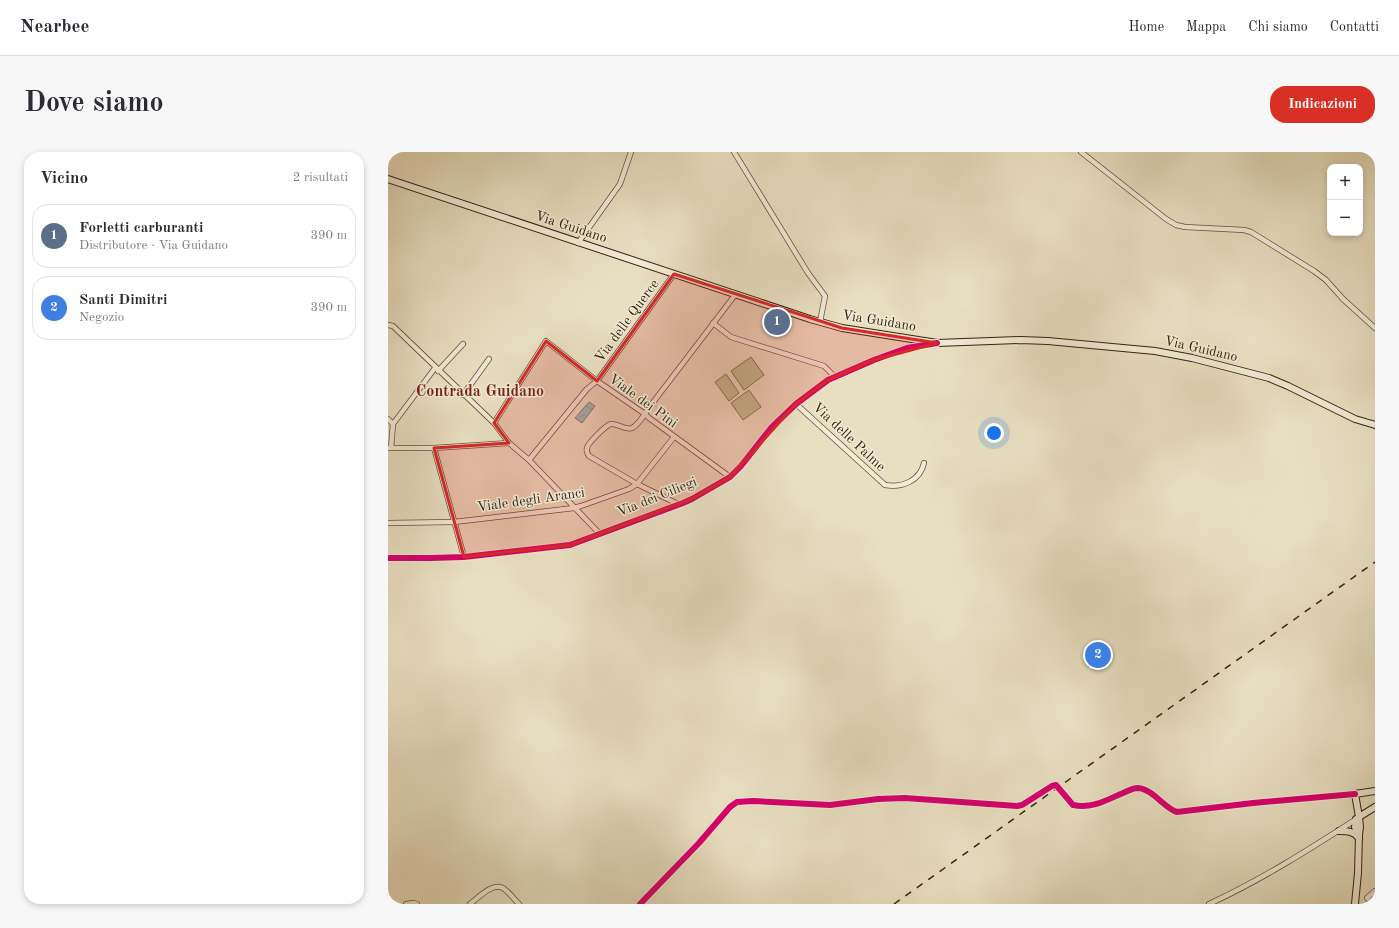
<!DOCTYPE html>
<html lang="it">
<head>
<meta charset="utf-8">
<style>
	body { margin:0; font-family:"Old Standard TT",serif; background:#f7f7f7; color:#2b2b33 }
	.controls { position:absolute; right:12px; top:12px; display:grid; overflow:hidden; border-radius:8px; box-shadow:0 2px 6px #0003 }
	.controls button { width:36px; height:36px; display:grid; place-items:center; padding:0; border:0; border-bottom:1px solid #e1e1e2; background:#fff; color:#2b2b33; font:20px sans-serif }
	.you { position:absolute; left:606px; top:281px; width:14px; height:14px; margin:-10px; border:3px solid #fff; border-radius:50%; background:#1a73e8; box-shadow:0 0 0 6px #1a73e833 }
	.badge { display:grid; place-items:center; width:26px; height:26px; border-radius:50%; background:#d93025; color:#fff; font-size:13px; font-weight:700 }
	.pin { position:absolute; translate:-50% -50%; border:2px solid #fff; box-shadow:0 1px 4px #0006 }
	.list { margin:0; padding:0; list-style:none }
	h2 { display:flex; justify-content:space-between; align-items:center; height:52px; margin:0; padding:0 16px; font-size:17px }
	h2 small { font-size:13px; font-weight:400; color:#7c7c81 }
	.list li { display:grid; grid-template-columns:26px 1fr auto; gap:12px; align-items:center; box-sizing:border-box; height:64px; margin:0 8px 8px; padding:0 8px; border:1px solid #e1e1e2; border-radius:16px }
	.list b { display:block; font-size:15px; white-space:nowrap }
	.list p { margin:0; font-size:13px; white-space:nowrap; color:#7c7c81 }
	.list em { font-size:13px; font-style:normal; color:#7c7c81 }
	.map { position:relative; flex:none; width:987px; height:752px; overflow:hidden; border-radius:16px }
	header { display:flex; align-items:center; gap:24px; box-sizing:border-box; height:56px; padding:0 20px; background:#fff; border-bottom:1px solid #e1e1e2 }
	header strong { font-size:19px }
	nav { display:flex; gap:22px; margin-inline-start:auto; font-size:14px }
	.intro { display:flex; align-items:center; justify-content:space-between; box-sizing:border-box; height:96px; padding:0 24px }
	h1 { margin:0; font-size:28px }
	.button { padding:10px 18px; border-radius:16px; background:#d93025; color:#fff; font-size:14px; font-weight:700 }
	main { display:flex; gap:24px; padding:0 24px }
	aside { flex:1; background:#fff; border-radius:16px; box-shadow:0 2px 6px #0003 }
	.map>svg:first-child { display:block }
</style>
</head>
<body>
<header>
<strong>Nearbee</strong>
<nav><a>Home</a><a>Mappa</a><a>Chi siamo</a><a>Contatti</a></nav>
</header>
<div class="intro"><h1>Dove siamo</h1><a class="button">Indicazioni</a></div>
<main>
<aside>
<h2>Vicino<small>2 risultati</small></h2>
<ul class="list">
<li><span class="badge" style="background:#5c6f8a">1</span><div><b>Forletti carburanti</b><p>Distributore · Via Guidano</p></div><em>390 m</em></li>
<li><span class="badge" style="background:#3f7fe0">2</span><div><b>Santi Dimitri</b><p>Negozio</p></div><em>390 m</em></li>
</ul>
</aside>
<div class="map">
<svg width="987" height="752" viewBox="0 0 987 752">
	<defs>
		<pattern id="water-waves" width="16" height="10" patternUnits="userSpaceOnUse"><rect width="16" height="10" fill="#97bcb6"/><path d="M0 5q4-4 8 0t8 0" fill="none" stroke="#83a19b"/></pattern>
	</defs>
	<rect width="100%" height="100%" fill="#e8dfc1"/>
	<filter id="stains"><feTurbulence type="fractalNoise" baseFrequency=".005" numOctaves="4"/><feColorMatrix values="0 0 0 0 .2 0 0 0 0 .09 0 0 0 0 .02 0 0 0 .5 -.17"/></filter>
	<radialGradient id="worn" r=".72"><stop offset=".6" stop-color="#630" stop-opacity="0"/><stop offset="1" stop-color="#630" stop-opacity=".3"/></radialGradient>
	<g fill="#bbc090" stroke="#79714c">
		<polygon points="363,205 376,223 356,238 343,219"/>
		<polygon points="338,222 351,241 341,249 327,230"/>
		<polygon points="361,238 373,255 355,268 343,251"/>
	</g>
	<polygon fill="url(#water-waves)" stroke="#717e70" points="201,250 207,254 194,271 187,266"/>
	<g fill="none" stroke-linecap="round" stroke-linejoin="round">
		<defs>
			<g id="minor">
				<polyline points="346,0 420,121 437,144 432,170"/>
				<polyline points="693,0 778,67 788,73 797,75 856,78 863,80 926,119 938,128 955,147 987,176"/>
				<polyline points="190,91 232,32 243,0"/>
				<polyline points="325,171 343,185 436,214 447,225"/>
				<polyline points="0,173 5,174 106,271 121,291 141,308 211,381"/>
				<polyline points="50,219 75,192"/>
				<polyline points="75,243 101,207"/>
				<path d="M408,252L497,333C514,336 532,329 536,311"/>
				<polyline points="0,267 5,272"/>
				<polyline points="106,271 158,189 209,229 257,262 261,266 342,325"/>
				<polyline points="0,296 46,296 121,291"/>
				<polyline points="3,296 5,272 47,216"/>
				<polyline points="46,296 76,405"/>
				<polyline points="141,308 199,237 209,229 286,122"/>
				<path d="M290,352L249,332L201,304C199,301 198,299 199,296C200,291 218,273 223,272C230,271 237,279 244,276C250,273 257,262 260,257L347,143"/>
				<polyline points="0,371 66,370 186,356 193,354 241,337 249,332 286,285"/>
				<polyline points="0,406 43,406 76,405 182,393 295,351 304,347 342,325 353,314 383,276 408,252 440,228 486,208 519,196 545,191"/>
				<polyline points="18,752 26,751 29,752"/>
				<path d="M82,752C90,746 105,730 115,736C121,740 126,747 131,752"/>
				<path d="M252,752L311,691L342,655L349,650L365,649L442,653L490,647L517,646L629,654L634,653L664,634L668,633L685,653C705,657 718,648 735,641C739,639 745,636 750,636C765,637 777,657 789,660L865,651L967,642"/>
				<path d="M821,752C873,728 922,697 970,666"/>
				<polyline points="985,752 979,746 987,739"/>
			</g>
			<g id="secondary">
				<polyline points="0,27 422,167 454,176 549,191 632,188 660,189 767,199 804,206 881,226 900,234 967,267 987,273"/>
				<polyline points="971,665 987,655"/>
				<polyline points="968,667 967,675 970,682"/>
				<path d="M951,679C960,679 965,679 971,686"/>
				<polyline points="967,752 970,721 971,683 972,675 971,665 967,642 987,639"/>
			</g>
		</defs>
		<use href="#minor" stroke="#635136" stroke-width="6"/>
		<use href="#secondary" stroke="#372208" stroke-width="8"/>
		<use href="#minor" stroke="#f0ead7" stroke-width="4.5"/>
		<use href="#secondary" stroke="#f0ead7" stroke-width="6"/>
		<polyline stroke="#372208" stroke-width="1.5" stroke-dasharray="7 7" stroke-linecap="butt" points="506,752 987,410"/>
		<defs>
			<g id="cycleway">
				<polyline points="0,406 43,406 76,405 182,393 295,351 304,347 342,325 353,314 383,276 408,252 440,228 486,208 519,196 549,191"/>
				<path d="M252,752L311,691L342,655L349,650L365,649L442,653L490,647L517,646L629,654L634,653L664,634L668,633L685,653C705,657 718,648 735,641C739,639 745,636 750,636C765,637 777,657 789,660L865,651L967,642"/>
			</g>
		</defs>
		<use href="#cycleway" stroke="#f0ead7" stroke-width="8"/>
		<use href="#cycleway" stroke="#d6006c" stroke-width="6"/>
	</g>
	<path fill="#d62828" fill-opacity="0.2" stroke="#d62828" stroke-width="3" stroke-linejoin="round" d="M286,122L454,176L549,191L486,208L440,228L408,252L342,325L304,347L182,393L76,405L46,296L121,291L106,271L158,189L209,229Z"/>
	<g text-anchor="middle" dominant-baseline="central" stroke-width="3" stroke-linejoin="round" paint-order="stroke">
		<g font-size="14" fill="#372208" stroke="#f0ead7">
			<text transform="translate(183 75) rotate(18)">Via Guidano</text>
			<text transform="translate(239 169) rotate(-54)">Via delle Querce</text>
			<text transform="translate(491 169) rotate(9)">Via Guidano</text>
			<text transform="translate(813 197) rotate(13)">Via Guidano</text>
			<text transform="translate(255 249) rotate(36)">Viale dei Pini</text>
			<text transform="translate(461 285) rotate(43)">Via delle Palme</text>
			<text transform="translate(269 345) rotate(-22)">Via dei Ciliegi</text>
			<text transform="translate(143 348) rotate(-8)">Viale degli Aranci</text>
		</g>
		<g font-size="16" font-weight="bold" fill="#7a1f14" stroke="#f0ead7">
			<text x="92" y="240">Contrada Guidano</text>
		</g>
	</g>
	<rect width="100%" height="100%" filter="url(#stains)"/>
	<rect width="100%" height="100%" fill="url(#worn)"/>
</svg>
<div class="controls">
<button>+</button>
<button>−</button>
</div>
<div class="you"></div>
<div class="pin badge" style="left:389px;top:170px;background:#5c6f8a">1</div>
<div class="pin badge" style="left:710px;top:503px;background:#3f7fe0">2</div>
</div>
</main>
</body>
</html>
